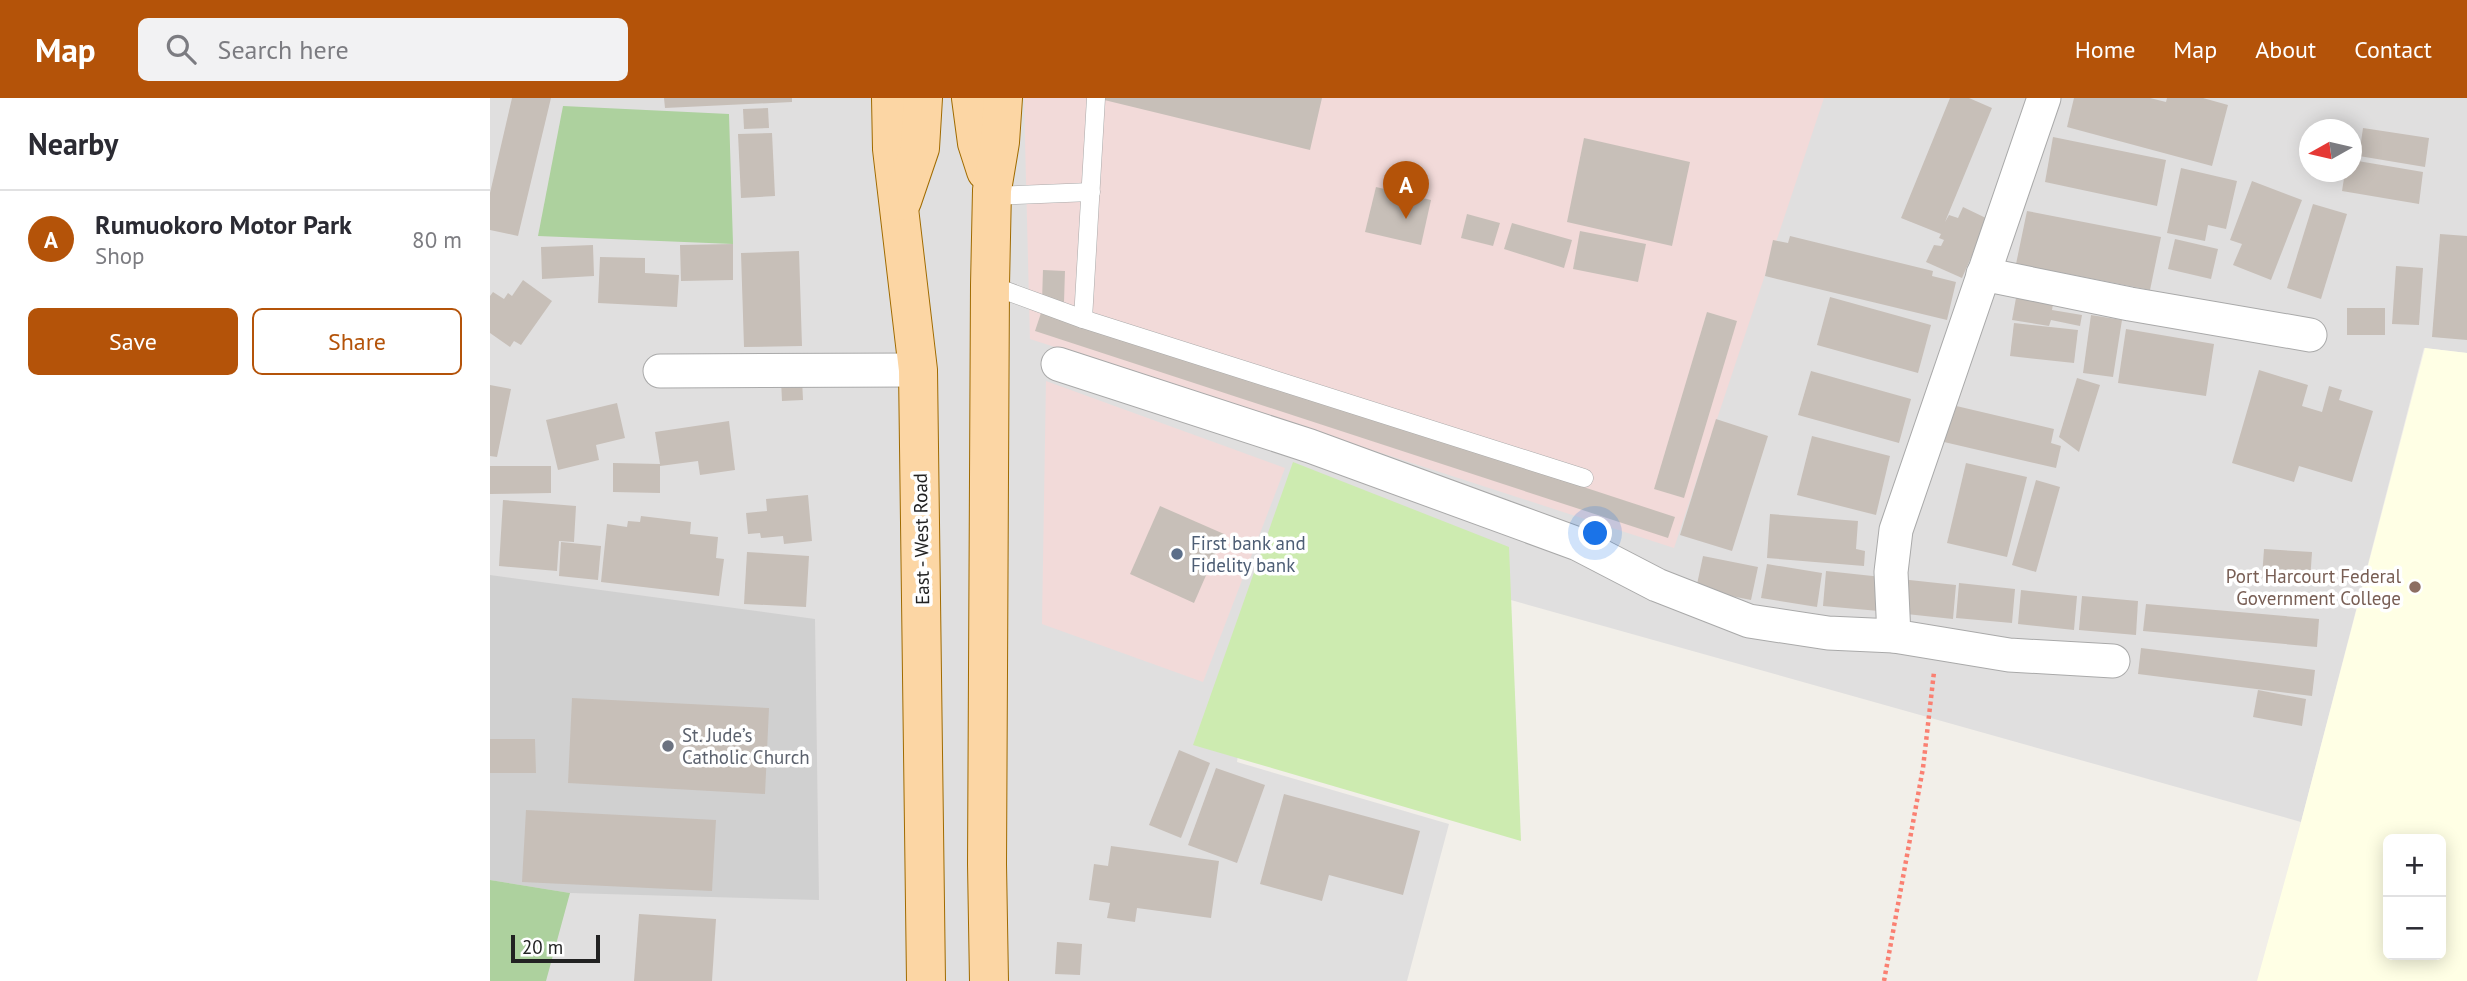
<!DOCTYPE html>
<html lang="en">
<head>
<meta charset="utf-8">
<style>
	body { margin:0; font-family:"PT Sans",sans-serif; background:#f2f2f3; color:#2b2b33 }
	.controls { position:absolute; right:21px; bottom:21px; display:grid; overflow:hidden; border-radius:10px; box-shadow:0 4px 18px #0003 }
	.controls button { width:63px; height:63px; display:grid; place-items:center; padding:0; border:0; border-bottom:2px solid #e1e1e2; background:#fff; color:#2b2b33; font:35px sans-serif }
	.compass { position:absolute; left:1809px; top:21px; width:63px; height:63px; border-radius:50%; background:#fff; box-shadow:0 4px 18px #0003; rotate:262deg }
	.scale { position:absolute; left:21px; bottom:18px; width:89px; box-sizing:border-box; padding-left:7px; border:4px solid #222; border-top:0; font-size:19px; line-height:24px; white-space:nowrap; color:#222; -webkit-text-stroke:5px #fff; paint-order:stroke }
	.you { position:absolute; left:1106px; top:436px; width:24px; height:24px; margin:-18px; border:5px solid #fff; border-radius:50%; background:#1a73e8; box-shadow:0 0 0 10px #1a73e833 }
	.badge { display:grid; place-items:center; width:46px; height:46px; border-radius:50%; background:#b45309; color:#fff; font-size:23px; font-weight:700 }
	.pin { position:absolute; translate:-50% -58px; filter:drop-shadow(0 2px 4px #0008) }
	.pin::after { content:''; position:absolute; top:37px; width:24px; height:21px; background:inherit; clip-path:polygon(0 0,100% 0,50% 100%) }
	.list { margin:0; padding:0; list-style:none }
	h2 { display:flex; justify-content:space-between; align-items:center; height:91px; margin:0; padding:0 28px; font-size:30px }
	h2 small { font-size:23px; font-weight:400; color:#7c7c81 }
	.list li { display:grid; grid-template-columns:46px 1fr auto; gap:21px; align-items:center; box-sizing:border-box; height:98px; padding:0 28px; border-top:2px solid #e1e1e2 }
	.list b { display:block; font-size:26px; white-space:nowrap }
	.list p { margin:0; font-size:23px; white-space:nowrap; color:#7c7c81 }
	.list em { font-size:23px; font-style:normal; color:#7c7c81 }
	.actions { display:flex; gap:14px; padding:21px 28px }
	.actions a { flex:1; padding:16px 0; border:2px solid #b45309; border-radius:10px; text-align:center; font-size:24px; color:#b45309 }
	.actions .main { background:#b45309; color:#fff }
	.icon { flex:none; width:38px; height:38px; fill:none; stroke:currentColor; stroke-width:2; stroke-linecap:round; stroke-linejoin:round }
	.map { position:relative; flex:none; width:1977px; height:883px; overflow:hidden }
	header { display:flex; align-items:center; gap:42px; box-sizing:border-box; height:98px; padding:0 35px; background:#b45309; color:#fff }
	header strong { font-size:33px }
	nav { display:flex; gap:38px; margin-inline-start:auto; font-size:24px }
	.search { width:490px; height:63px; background:#f2f2f3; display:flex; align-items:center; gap:18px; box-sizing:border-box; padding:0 24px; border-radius:10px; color:#7c7c81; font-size:26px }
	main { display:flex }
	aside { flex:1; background:#fff }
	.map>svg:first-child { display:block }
</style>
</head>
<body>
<header>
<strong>Map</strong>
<div class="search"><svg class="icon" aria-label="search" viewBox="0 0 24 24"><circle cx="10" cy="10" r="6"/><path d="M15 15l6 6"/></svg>Search here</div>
<nav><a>Home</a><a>Map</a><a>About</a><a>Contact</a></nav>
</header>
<main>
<aside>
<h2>Nearby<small></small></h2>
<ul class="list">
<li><span class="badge">A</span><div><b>Rumuokoro Motor Park</b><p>Shop</p></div><em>80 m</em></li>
</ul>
<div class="actions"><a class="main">Save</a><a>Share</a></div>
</aside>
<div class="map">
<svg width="1977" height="883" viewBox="0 0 1977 883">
	<rect width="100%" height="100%" fill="#f2efe9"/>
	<path fill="#e0dfdf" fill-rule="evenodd" d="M0,0H1977V255L1934,250L1811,724L779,434L747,664L959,726L917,883H0ZM1820,32H1862V74H1820Z"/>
	<g fill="#f2dad9">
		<polygon points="534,0 1334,0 1184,450 540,241"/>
		<polygon points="556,283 795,370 713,584 552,526"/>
	</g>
	<path fill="#ffffe5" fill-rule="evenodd" d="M1935,250L1977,255V883H1767L1811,724ZM1898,741H1951V857H1898Z"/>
	<polygon fill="#d0d0d0" points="0,477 325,521 329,802 80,795 0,782"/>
	<polygon fill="#cdebb0" points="803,364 1019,449 1031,743 703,647"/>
	<g fill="#add19e">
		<polygon points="73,8 239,16 243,146 48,138"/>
		<polygon points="0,782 80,795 56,883 0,883"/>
	</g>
	<g fill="#c7bfb8">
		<polygon points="22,0 61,0 28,138 0,132 0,95"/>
		<polygon points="174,0 302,0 302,4 175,10"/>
		<polygon points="606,0 832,0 820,52"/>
		<polygon points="1460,0 1479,0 1502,10 1455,124 1459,117 1468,120 1473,109 1498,121 1472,180 1436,164 1444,147 1451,148 1454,142 1449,140 1451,136 1411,120"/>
		<polygon points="1584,0 1660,0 1676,4 1677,0 1713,0 1738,7 1722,68 1577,29"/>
		<polygon points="278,10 279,30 254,31 253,11"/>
		<polygon points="1873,30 1939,40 1935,69 1869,58"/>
		<polygon points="282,35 285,98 251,100 248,36"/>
		<polygon points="1563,39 1676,62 1667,108 1555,84"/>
		<polygon points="1094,40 1200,64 1182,148 1077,124"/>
		<polygon points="1862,62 1933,74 1929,106 1852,93 1855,74 1862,74"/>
		<polygon points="1691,70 1747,83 1736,131 1718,127 1715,143 1677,135"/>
		<polygon points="1762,83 1812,102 1781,182 1743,167 1752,146 1740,142"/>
		<polygon points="886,89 941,102 931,147 875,134"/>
		<polygon points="1823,106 1857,116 1831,201 1797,190"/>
		<polygon points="1537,113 1671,139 1660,192 1526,166"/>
		<polygon points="977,116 1010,125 1003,148 971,140"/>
		<polygon points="1022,125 1082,142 1074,170 1014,151"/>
		<polygon points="1090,133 1156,146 1148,184 1083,171"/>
		<polygon points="1950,136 1977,138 1977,242 1942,239"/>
		<polygon points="1300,138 1443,173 1442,178 1466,184 1457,222 1275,178 1283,142 1298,145"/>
		<polygon points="1685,141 1728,151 1721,181 1678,171"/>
		<polygon points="243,146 243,182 191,183 190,147"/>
		<polygon points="103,147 104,178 52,181 51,149"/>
		<polygon points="309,153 312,248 254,249 251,155"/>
		<polygon points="110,159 155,160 155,175 189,177 187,209 108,205"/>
		<polygon points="1906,168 1933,170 1929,227 1902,226"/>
		<polygon points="553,172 575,173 574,204 552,203"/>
		<polygon points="33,182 62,203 31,247 24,243 20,249 0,235 0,198 3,194 14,201 18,195 22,198"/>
		<polygon points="1340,199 1441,227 1428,275 1327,247"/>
		<polygon points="1526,200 1563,206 1562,212 1592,217 1590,228 1561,222 1559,228 1522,222"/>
		<rect x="1857" y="210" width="38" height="27"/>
		<polygon points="552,212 1185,419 1178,440 545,233"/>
		<polygon points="1217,214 1247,223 1194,400 1164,391"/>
		<polygon points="1601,217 1632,222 1623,279 1593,275"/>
		<polygon points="1524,225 1588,232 1584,265 1520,258"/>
		<polygon points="1636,231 1724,246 1716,298 1628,285"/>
		<polygon points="1769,272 1818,287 1812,308 1832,314 1839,288 1852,292 1849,302 1883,313 1862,384 1809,368 1804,384 1742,365"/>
		<polygon points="1321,273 1421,301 1409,345 1308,317"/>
		<polygon points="1587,280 1610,287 1589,354 1569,339"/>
		<polygon points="312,281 313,302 292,303 291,282"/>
		<polygon points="0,287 21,291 7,359 0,358"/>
		<polygon points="127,305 135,340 106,347 109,362 68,372 56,322"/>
		<polygon points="1462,307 1564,331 1561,345 1571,348 1566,370 1454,344"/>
		<polygon points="1226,321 1278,338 1242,453 1190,437"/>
		<polygon points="239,323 245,372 210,377 208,363 170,368 170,395 123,394 123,365 170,366 165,334"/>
		<polygon points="1322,338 1400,358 1386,417 1307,397"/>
		<polygon points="1476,365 1537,379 1517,459 1457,445"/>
		<polygon points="0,368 61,368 61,395 0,396"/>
		<polygon points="1546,382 1570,389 1546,474 1522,467"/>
		<polygon points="318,397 322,443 294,446 293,438 271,440 270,435 258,436 256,415 277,413 276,401"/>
		<polygon points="13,402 86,408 84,444 69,443 67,473 9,468"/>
		<polygon points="670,408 734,436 704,505 640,476"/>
		<polygon points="1280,416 1368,423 1366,451 1375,453 1374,468 1277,460"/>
		<polygon points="151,418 201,424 200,436 228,439 226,460 234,461 229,498 111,484 117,426 137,429 138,423 150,424"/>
		<polygon points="71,444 111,448 108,482 69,478"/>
		<polygon points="1774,451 1822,454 1820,483 1772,480"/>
		<polygon points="257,454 319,458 316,509 254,506"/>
		<polygon points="1213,458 1268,469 1261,502 1206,491"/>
		<polygon points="1277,466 1332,475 1327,509 1271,500"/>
		<polygon points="1336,473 1392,479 1389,513 1333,508"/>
		<polygon points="1410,481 1466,487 1463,521 1407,515"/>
		<polygon points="1469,485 1525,491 1522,525 1466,520"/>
		<polygon points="1531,492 1587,498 1584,532 1528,526"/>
		<polygon points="1592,498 1648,503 1646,537 1589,532"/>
		<polygon points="1656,506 1829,521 1827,549 1653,533"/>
		<polygon points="1651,550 1825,572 1822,598 1648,576"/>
		<polygon points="1768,592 1816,601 1812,628 1763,619"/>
		<polygon points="82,600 279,610 275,696 78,685"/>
		<polygon points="0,641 45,641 46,675 0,675"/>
		<polygon points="689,652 720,665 691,740 659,727"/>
		<polygon points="726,670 775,687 747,765 698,747"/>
		<polygon points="794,696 930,733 913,797 839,777 832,803 770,786"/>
		<polygon points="36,712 226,722 222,793 32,784"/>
		<polygon points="621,748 729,763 721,820 647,810 645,824 617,820 620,805 599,802 604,766 618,768"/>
		<polygon points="149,816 226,821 222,883 144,883"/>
		<polygon points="567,844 592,846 590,877 565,876"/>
	</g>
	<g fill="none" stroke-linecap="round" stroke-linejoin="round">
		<defs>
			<g id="lane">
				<polyline points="503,98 601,94"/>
				<polyline points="500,187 593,221 1094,380"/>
				<polyline points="593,221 606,0"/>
			</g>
			<g id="street">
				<polyline points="1554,0 1406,432 1401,474 1404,538 1519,557 1623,563"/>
				<polyline points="1493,176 1640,206 1820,237"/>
				<polyline points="568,266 820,348 1088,446 1167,487 1259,523 1338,535 1404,538"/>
				<polyline points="170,273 428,272"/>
			</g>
			<g id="primary">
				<polyline points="401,0 402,51 428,272 436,883"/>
				<polyline points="481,0 487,45 496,73"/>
				<polyline points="412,103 430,50 433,0"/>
				<polyline points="499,883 497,766 500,187 502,92 510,44 513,0"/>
			</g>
		</defs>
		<use href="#lane" stroke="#a9a9a9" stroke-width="19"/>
		<use href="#street" stroke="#a9a9a9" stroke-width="35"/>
		<use href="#primary" stroke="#a06b00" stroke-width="40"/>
		<polyline stroke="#fa8072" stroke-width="4.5" stroke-dasharray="3.5 3.5" stroke-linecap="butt" points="1394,883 1433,670 1444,574"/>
		<use href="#lane" stroke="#fff" stroke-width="18"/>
		<use href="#street" stroke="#fff" stroke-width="33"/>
		<use href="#primary" stroke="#fcd6a4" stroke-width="38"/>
	</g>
	<circle fill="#5c6f8a" stroke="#fff" stroke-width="2.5" cx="687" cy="456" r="7"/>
	<circle fill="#8d6e63" stroke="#fff" stroke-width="2.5" cx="1925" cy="489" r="7"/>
	<circle fill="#6b7280" stroke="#fff" stroke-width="2.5" cx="178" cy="648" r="7"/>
	<g text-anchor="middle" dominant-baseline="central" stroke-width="7" stroke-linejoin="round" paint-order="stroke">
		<g font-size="19" fill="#222" stroke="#fff">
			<text transform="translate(431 441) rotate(-91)">East - West Road</text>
		</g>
		<g font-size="19" fill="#4e5e75" stroke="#fff" text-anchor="start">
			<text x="701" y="445">First bank and<tspan x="701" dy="22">Fidelity bank</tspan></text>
		</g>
		<g font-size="19" fill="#785e54" stroke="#fff" text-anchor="end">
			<text x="1911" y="478">Port Harcourt Federal<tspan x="1911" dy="22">Government College</tspan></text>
		</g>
		<g font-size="19" fill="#5b616d" stroke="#fff" text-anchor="start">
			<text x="192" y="637">St. Jude’s<tspan x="192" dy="22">Catholic Church</tspan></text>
		</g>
	</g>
</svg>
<div class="controls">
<button>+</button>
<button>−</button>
</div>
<svg class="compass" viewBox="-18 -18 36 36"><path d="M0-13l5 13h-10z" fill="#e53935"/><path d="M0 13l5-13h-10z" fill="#7c7c81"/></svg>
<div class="scale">20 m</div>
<div class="you"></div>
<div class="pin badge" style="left:916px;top:121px">A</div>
</div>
</main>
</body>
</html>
